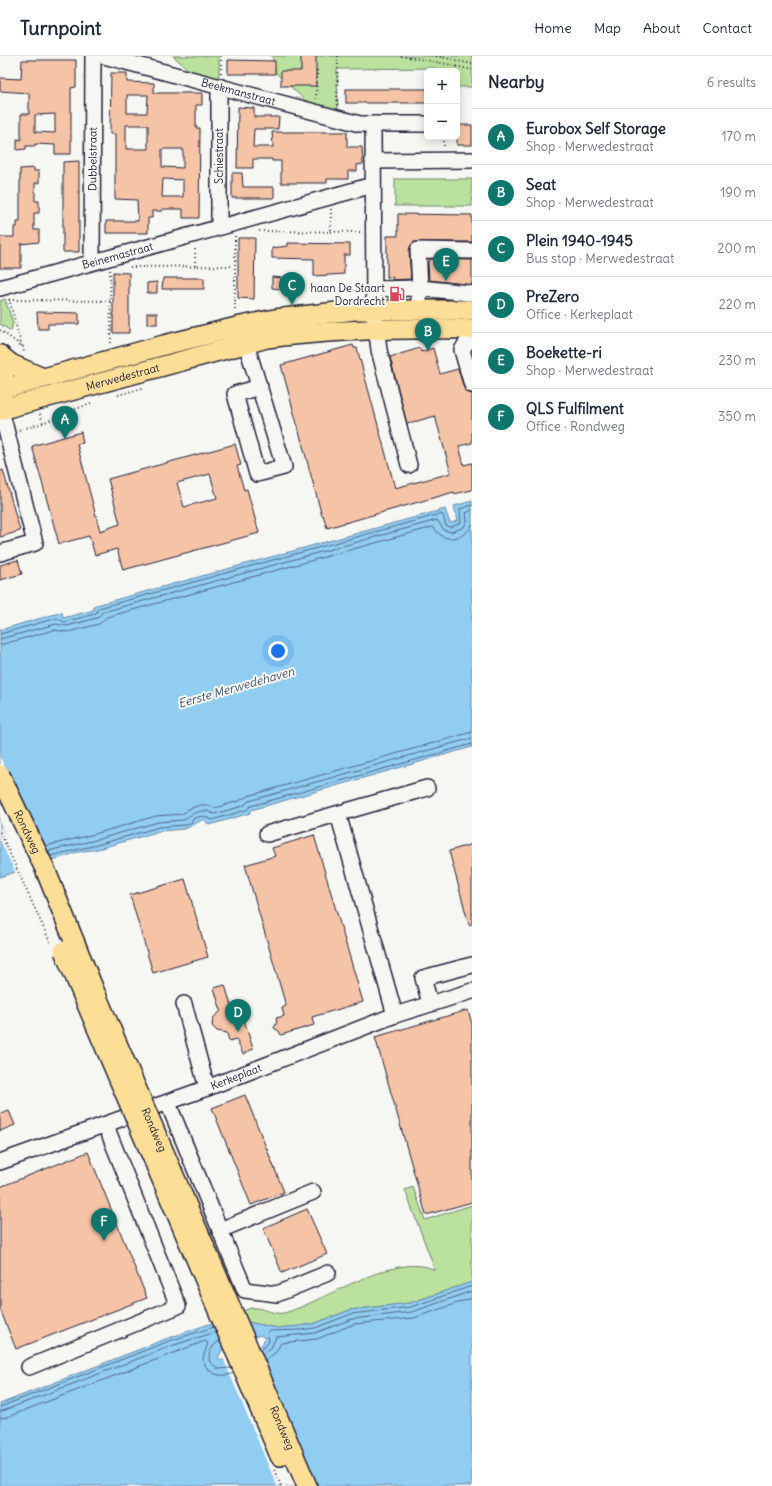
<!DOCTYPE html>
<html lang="en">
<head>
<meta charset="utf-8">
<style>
	body { margin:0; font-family:Delius,sans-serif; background:#f2f2f3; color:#1f2937 }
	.controls { position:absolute; right:12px; top:12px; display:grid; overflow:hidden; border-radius:6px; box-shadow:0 2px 10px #0003 }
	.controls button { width:36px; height:36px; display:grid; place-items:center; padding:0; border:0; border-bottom:1px solid #e0e1e3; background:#fff; color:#1f2937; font:20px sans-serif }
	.you { position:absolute; left:278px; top:595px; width:14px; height:14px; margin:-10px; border:3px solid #fff; border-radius:50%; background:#1a73e8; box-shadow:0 0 0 6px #1a73e833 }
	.badge { display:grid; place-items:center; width:26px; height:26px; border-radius:50%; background:#0f766e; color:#fff; font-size:13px; font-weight:700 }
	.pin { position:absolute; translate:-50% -33px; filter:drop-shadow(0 1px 2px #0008) }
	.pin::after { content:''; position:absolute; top:21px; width:14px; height:12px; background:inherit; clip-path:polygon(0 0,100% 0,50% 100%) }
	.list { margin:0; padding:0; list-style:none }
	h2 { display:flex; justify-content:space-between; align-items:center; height:52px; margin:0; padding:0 16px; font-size:17px }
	h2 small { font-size:13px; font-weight:400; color:#747a83 }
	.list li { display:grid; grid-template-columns:26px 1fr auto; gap:12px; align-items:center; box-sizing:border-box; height:56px; padding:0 16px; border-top:1px solid #e0e1e3 }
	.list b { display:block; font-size:15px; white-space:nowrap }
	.list p { margin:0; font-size:13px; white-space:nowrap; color:#747a83 }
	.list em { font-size:13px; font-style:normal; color:#747a83 }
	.map { position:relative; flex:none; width:472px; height:1430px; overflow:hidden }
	header { display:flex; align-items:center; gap:24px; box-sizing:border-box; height:56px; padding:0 20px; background:#fff; border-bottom:1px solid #e0e1e3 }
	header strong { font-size:19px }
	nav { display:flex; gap:22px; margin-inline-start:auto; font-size:14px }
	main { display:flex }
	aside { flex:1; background:#fff }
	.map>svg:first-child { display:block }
</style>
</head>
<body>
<header>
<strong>Turnpoint</strong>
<nav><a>Home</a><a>Map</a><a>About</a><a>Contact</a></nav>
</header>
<main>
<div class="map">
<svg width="472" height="1430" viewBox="0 0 472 1430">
	<rect width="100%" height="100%" fill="#f6f6f2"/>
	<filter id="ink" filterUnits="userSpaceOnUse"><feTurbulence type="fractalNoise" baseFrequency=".025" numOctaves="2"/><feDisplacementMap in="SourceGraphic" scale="8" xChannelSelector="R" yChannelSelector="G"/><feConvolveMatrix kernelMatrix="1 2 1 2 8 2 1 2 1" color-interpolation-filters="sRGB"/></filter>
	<g filter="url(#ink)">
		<g fill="#bae19d" stroke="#6e826c">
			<polygon points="173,0 219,0 219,27 196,20"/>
			<polygon points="272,0 472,0 472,31 457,31 457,15 437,15 435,12 339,13 337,14 338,59 313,52 276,17"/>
			<rect x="395" y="123" width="77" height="27"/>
			<polygon points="5,243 13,267 11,275 0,268 0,245"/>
			<path d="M413,1131L425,1164L472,1149V1226L410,1247L350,1254L313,1268L300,1270L277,1272L243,1265L240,1256C245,1254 252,1251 257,1252C265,1253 276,1259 284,1257C324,1246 396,1194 435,1214L405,1134Z"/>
		</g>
		<g fill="#91ccf1" stroke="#6588a8" fill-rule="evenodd">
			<polygon points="472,445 472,691 251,754 250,757 213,768 209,769 204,763 185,773 160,775 98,793 78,796 0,821 0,574 62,556 63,562 94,554 93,550 445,453 450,467 458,465 454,450"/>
			<path d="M472,1226V1430H0V1348L168,1282L209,1268L243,1265L277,1272L300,1270L313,1268L350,1254L410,1247ZM260,1279L265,1282L262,1289L226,1304H221L218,1302L222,1294Z"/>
		</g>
		<g fill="#f6f6f2">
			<polygon points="0,701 51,806 16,818 0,784 0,770 6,780 0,767"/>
			<polygon points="256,1289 316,1430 277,1430 223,1302"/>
		</g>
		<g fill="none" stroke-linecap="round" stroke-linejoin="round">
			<g stroke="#4e6684" stroke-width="1">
				<polyline points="0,578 57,562 64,566 95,558 99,552 440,458 443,459 446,470 451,471 461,467 460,453 472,449"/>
				<polyline points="0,583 56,568 67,570 97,562 103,556 437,464 444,474 451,476 464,471 467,465 466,457 472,454"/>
				<path d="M0,589L54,574L68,576L99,568L107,561L433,471C436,474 438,478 442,480C452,486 468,479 472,469"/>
				<polyline points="46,790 95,778 156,760 182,758 189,753 200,749 207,749 215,752 239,745 248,740 472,676"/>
				<polyline points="48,795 96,784 158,766 184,764 192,758 201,755 207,755 214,758 243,750 249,745 472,682"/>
				<polyline points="50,800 97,789 159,771 185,769 191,767 194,762 203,760 212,764 246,754 251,750 472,688"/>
				<path d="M220,1285C212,1289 207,1297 210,1306L218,1313L231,1312"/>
				<polyline points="260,1294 265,1291 269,1285 267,1277 268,1275 301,1274 315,1272 351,1258 411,1251 472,1230"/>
				<polyline points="262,1298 271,1292 276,1281 315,1277 352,1263 412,1256 472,1235"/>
				<polyline points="265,1304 275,1297 281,1287 317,1283 354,1268 414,1262 472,1242"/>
				<polyline points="0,1351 169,1285 214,1271"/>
				<polyline points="0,1356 171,1290 216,1276"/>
				<path d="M0,1362L7,1361L205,1285L208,1287L203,1302C205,1317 220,1323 234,1317"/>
			</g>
		</g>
		<g fill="#f5c3a6" stroke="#22223b" fill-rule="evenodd">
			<polygon points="301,0 316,0 316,30 281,30 281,15 301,15"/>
			<path d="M22,4H76V31L71,32V98H55V89L35,88V90H26V93L17,94V83L21,84V58H29V37L0,35V22L21,23ZM55,58V77L35,76V59Z"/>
			<polygon points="228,4 275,5 275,18 228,18"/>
			<path d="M111,17H127V26L154,27V37H202V49H196V72H200L199,162H183V153H162V155H152V162H148V177H106V165H138L137,144L115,143V78H110ZM127,39H148L147,57H127ZM126,69H148V93H126ZM162,93H183V112L162,111ZM163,123L183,124V141H162Z"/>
			<rect x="346" y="33" width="81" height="14"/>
			<polygon points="238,51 254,52 254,61 279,61 278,73 254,73 253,91 273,91 272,76 347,76 347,91 362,91 363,108 357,109 357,115 348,115 348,123 327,123 327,127 281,127 281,105 272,105 272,103 253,103 253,112 237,112"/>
			<rect x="457" y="69" width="15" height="20"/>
			<polygon points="79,105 79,196 63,196 63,106"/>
			<polygon points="34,112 34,115 39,115 39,127 35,127 35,145 39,145 39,157 34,157 34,174 39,174 39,186 21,188 21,212 0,212 0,181 14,181 14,171 17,171 17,166 20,166 20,113"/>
			<polygon points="232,117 242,117 243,131 274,131 274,142 232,142"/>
			<polygon points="398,158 472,159 472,186 414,186 409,194 411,223 392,224 393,221 387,221 387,180 398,180"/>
			<polygon points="238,182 255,182 254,243 238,242"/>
			<polygon points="288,187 350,188 350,199 344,199 344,218 314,220 314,203 272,202 272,192 288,190"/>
			<polygon points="430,203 472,204 472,229 429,224 428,206"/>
			<polygon points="113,216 129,217 129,277 113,277"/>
			<polygon points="272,221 282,222 281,233 272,232"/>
			<polygon points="163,222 204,222 204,233 162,233"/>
			<polygon points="157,226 157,237 147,237 147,227"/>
			<polygon points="37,256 79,257 79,268 48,268 48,273 38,273"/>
			<rect x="147" y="257" width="10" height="11"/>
			<polygon points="353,289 354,292 357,292 395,432 451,417 435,360 407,368 390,301 420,292 421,296 433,292 440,318 458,313 464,332 466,336 472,338 472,387 459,390 464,409 472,407 472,434 454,438 454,436 327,472 323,459 322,460 281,309"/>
			<path d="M81,376L83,387L77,388L100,475L120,468L108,423L235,388L241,409L237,410L244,434L247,433L259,477L123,514L117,493L95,499L89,480L59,488L32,390ZM210,418L217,442L184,451L177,427Z"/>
			<polygon points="3,414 20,475 0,481 0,415"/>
			<polygon points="18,504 22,518 0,524 0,509"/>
			<polygon points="314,779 363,946 312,961 314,969 281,979 279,975 274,972 277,966 276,962 284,960 282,952 286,950 245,809 275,800 272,792"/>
			<polygon points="472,788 472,868 469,869 449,795"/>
			<polygon points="185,823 208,901 153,917 130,839"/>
			<polygon points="225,929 233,956 241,954 253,993 243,998 236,983 229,985 227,977 217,975 212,970 213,962 221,955 214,932"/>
			<polygon points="468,954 472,968 472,1146 426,1159 375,981"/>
			<polygon points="245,1039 284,1136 251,1149 212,1052"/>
			<polygon points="9,1055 15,1069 0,1075 0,1058"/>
			<polygon points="88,1096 147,1242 16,1293 0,1253 0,1131"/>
			<polygon points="307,1153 327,1198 282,1217 263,1172"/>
		</g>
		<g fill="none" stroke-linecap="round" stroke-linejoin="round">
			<defs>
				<g id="minor">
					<path id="s1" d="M104,0L360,68H427"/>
					<polyline points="373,69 374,253 379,294 409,409"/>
					<polyline points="373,105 472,104"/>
					<polyline points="219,170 219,38 221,31"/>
					<path id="s2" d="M92,206L93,0"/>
					<path id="s3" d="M0,232L373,129"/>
					<polyline points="373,233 420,232 469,237"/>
					<polyline points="418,254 420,232 418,194 472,195"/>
					<polyline points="243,278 284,411 257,418 235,338 260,331"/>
					<polyline points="472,278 462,294 472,329"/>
					<polyline points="0,497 35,487 1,354"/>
					<polyline points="338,758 395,959"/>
					<polyline points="267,778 427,732"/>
					<polyline points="430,947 423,922 472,909"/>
					<polyline points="184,948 207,1032"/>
					<polyline points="168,1047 220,1174 313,1136"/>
					<path id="s4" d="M0,1106L207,1032L395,959L472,935"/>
					<polyline points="220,1174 245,1234 277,1238 328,1217"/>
					<polyline points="29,1311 178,1250 106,1070"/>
				</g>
				<g id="major">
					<polyline points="0,299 4,311 2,345"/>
					<polyline points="0,299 11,308 43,322"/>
					<polyline points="0,334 164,289 241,270 275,263 355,254 472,254"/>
					<path id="s5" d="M0,354L267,282C335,273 403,272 472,273"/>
					<path id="s6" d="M247,1289L307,1430"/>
					<polyline points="235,1294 280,1400"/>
				</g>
			</defs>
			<use href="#minor" stroke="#22223b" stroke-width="18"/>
			<use href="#major" stroke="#22223b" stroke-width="22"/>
			<g stroke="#22223b" stroke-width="2" stroke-dasharray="1 3" stroke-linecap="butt">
				<polyline points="221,0 221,19"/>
				<polyline points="401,0 447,8 472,14"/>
				<polyline points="436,0 472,8"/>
				<polyline points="316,43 317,14"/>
				<polyline points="337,49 338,0"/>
				<polyline points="444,81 444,91"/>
				<polyline points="331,153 331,176"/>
				<polyline points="259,175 361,176"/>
				<polyline points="235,180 235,256"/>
				<polyline points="195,210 195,192"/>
				<polyline points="130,211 234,210"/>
				<polyline points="110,214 111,288"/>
				<polyline points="9,243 22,291"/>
				<polyline points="9,244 110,245"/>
				<polyline points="0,274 23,291 24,297"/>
				<polyline points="118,339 143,332"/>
				<polyline points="40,358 43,367"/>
				<polyline points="19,374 43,367 93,346"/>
				<polyline points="274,1414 281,1430"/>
			</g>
			<use href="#minor" stroke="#f6f6f2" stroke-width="15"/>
			<use href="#major" stroke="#fdde96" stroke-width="19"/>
			<defs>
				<g id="major-bridge">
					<path id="s7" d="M0,719L45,813L94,934L247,1289"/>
					<polyline points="64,895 235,1294"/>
				</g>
			</defs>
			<use href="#major-bridge" stroke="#22223b" stroke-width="22" stroke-linecap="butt"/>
			<polyline stroke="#22223b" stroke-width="2" stroke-dasharray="1 3" stroke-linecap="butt" points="0,776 51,888"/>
			<use href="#major-bridge" stroke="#fdde96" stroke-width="19"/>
		</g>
	</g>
	<defs>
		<symbol id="fuel-bare" viewBox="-9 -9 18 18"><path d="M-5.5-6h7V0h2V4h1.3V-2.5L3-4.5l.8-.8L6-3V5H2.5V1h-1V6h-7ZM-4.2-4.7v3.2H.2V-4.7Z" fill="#d1495b" stroke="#f6f6f2" stroke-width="2.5" paint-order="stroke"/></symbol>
	</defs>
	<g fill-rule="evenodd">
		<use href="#fuel-bare" x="386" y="227" width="22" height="22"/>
	</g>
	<g text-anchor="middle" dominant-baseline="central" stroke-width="4" stroke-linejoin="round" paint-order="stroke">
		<g font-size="11" fill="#22223b" stroke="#f6f6f2">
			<text stroke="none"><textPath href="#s1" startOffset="139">Beekmanstraat</textPath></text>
			<text transform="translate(219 100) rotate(-90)">Schiestraat</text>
			<text stroke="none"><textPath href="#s2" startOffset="103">Dubbelstraat</textPath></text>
			<text stroke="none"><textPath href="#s3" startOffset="122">Beinemastraat</textPath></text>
			<text stroke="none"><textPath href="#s5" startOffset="127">Merwedestraat</textPath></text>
			<text stroke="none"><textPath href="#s7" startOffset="63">Rondweg</textPath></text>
			<text stroke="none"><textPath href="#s4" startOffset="251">Kerkeplaat</textPath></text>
			<text stroke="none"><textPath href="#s7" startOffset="387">Rondweg</textPath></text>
			<text stroke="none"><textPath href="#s6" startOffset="90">Rondweg</textPath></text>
		</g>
		<g font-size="11" fill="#22223b" stroke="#f6f6f2" text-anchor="end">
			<text x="385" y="232">haan De Staart<tspan x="385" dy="13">Dordrecht</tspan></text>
		</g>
		<g font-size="12" font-style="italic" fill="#435572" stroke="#f6f6f2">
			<text transform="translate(236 631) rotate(-16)">Eerste Merwedehaven</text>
		</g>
	</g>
</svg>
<div class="controls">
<button>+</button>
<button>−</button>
</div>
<div class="you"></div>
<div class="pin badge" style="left:65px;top:383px">A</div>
<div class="pin badge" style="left:428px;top:295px">B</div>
<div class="pin badge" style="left:292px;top:249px">C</div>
<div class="pin badge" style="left:238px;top:976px">D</div>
<div class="pin badge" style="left:446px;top:225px">E</div>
<div class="pin badge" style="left:104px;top:1185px">F</div>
</div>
<aside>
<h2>Nearby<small>6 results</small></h2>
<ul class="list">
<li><span class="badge">A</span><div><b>Eurobox Self Storage</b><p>Shop · Merwedestraat</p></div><em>170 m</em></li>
<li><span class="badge">B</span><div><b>Seat</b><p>Shop · Merwedestraat</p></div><em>190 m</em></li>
<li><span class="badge">C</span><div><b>Plein 1940-1945</b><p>Bus stop · Merwedestraat</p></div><em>200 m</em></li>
<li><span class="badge">D</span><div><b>PreZero</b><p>Office · Kerkeplaat</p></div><em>220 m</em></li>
<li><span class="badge">E</span><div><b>Boekette-ri</b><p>Shop · Merwedestraat</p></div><em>230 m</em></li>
<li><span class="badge">F</span><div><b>QLS Fulfilment</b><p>Office · Rondweg</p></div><em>350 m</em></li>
</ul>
</aside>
</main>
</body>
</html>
